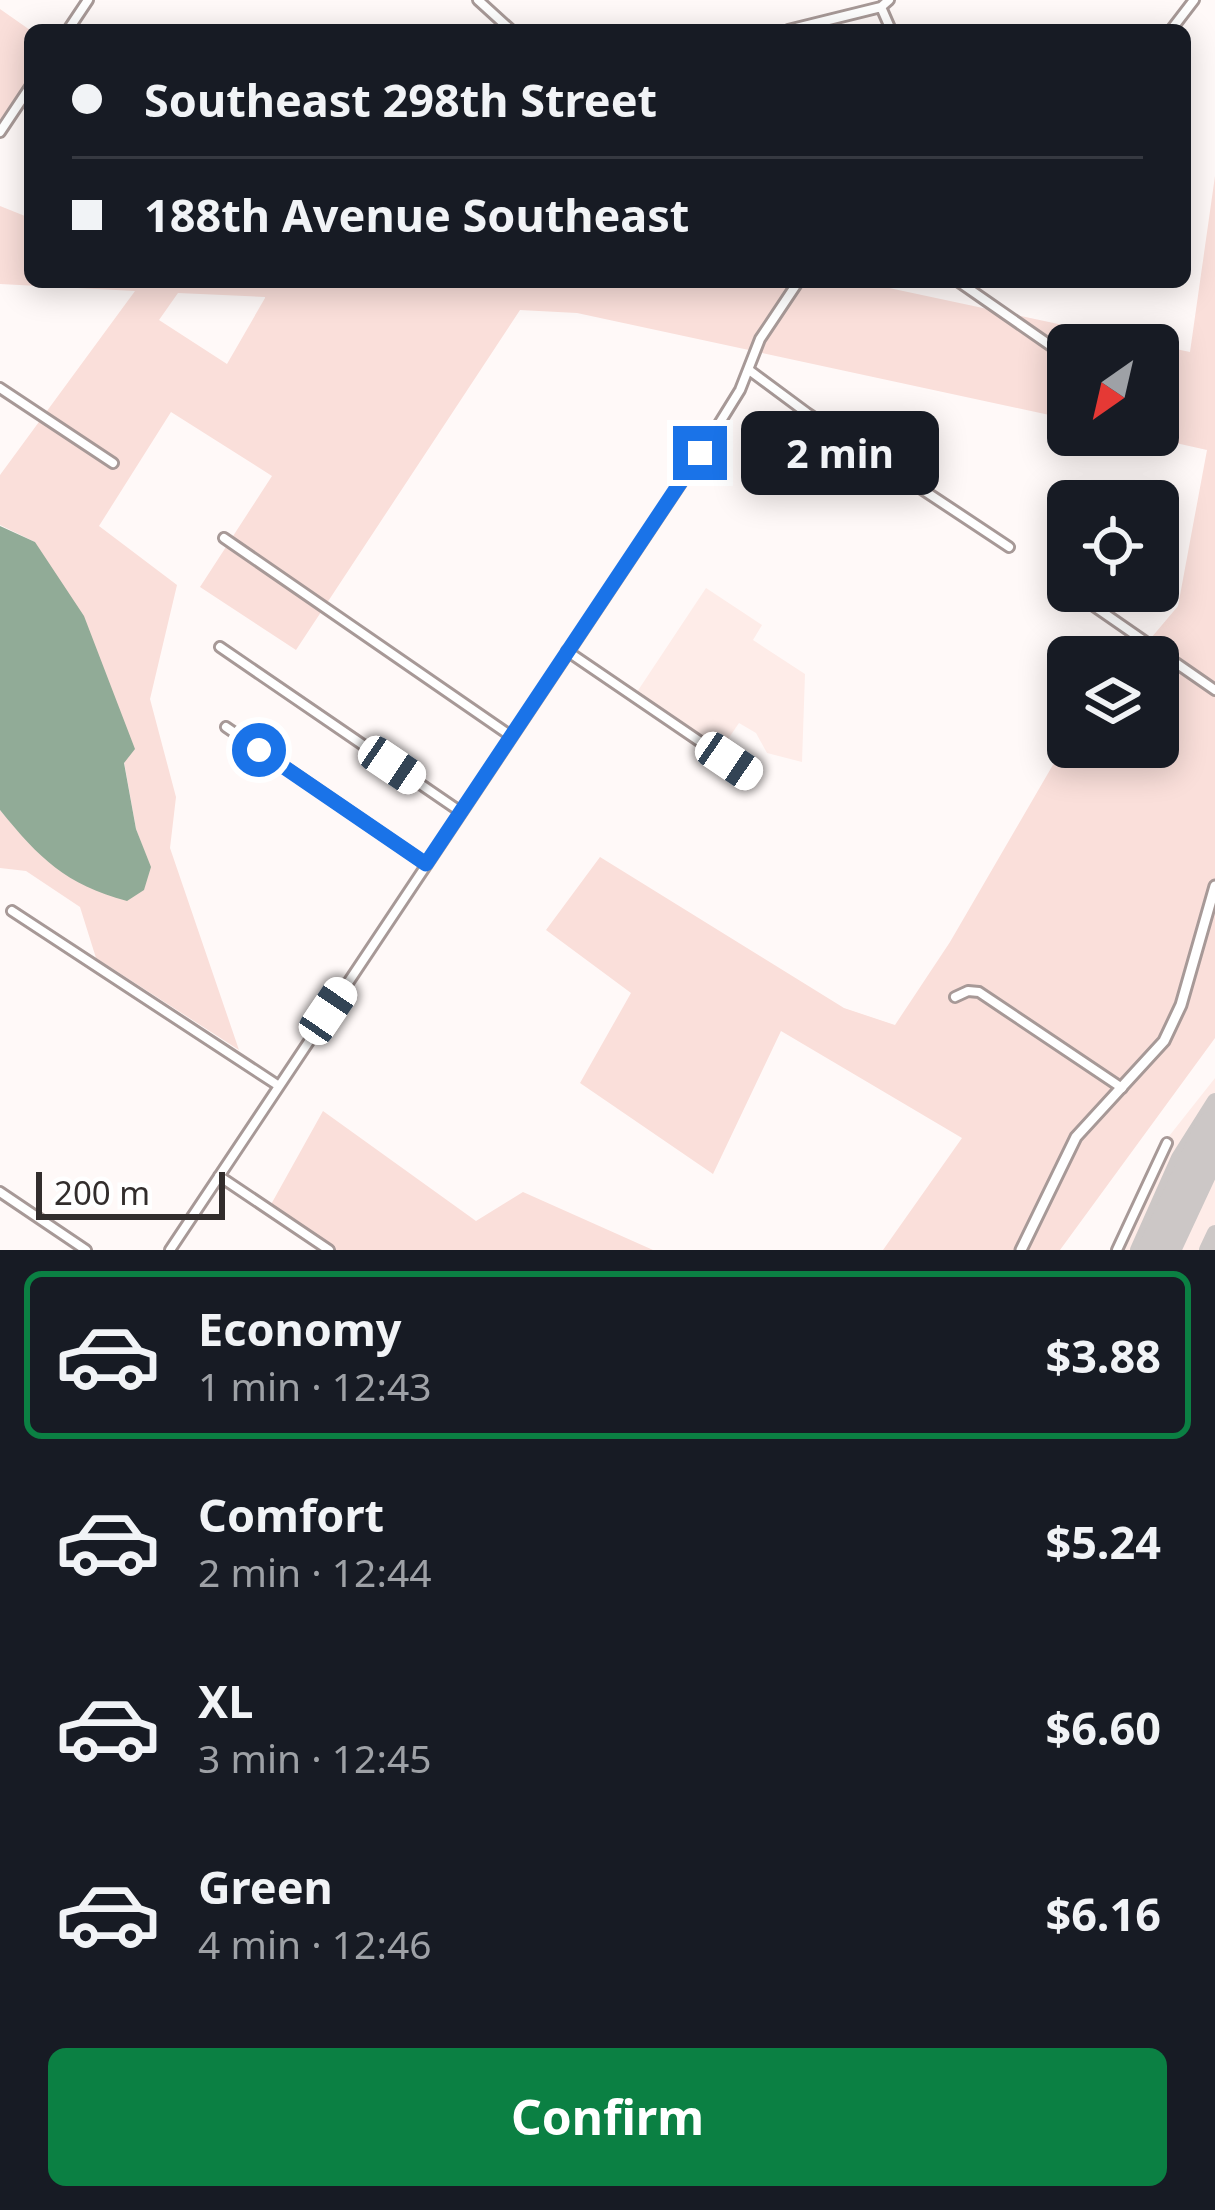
<!DOCTYPE html>
<meta charset="utf-8">
<style>
body{margin:0;font-family:"Noto Sans",sans-serif;background:#20242c;color:#f1f3f6;height:100vh;display:flex;flex-direction:column;font-size:45px;white-space:nowrap}
*{box-sizing:border-box;margin:0}
p{font-size:39px;color:#9ea1a6}
.icon{flex:none;width:66px;height:66px;fill:none;stroke:currentColor;stroke-width:2;stroke-linecap:round;stroke-linejoin:round}
.map{position:relative;height:1250px;overflow:hidden}
.details{display:flex;flex-direction:column;background:#171b24;flex:1}
.details>*{flex:none}
.top-card{position:absolute;left:24px;top:24px;width:1167px;height:264px;border-radius:18px;box-shadow:0 6px 30px #0003;display:grid;align-content:center;height:264px;padding:0 48px;background:#171b24}
.needle{width:78px;rotate:214deg}
.tools{position:absolute;left:1047px;top:324px;display:grid;gap:24px}
.tools a{display:grid;place-items:center;width:132px;height:132px;border-radius:18px;background:#171b24;box-shadow:0 6px 30px #0003;font-size:60px}
.scale{position:absolute;left:36px;bottom:30px;width:189px;box-sizing:border-box;padding-left:12px;border:6px solid #322d2c;border-top:0;font-size:33px;line-height:42px;white-space:nowrap;color:#322d2c;-webkit-text-stroke:9px #fff;paint-order:stroke}
.end{position:absolute;width:54px;height:54px;margin:-27px;border:15px solid #1a73e8;background:#fff;box-shadow:0 0 0 6px #fff}
.from{border-radius:50%}
.bubble{position:absolute;height:84px;border-radius:18px;background:#171b24;box-shadow:0 6px 30px #0003;font-size:39px;font-weight:700;line-height:84px;text-align:center}
.car{position:absolute;width:36px;height:72px;margin:-36px -18px;border-radius:15px;box-shadow:0 0 9px 3px #0007;background:linear-gradient(#fff 24%,#345 0 40%,#fff 0 76%,#345 0 86%,#fff 0)}
.top-card b{display:flex;align-items:center;gap:42px;height:114px;font-size:45px}
.top-card b+b{border-top:3px solid #363941}
.top-card i{width:30px;height:30px;background:#f1f3f6}
ul{padding:21px 0 0;list-style:none}
li{display:flex;align-items:center;gap:36px;height:168px;margin:0 24px 18px;padding:0 24px;border:6px solid transparent;border-radius:18px}
li div{flex:1}
li b{display:block;font-size:45px}
li em{font-style:normal;font-weight:700}
li.current{border-color:#0b8043}
li>.icon{width:108px;height:108px;stroke-width:1.5}
.action{display:flex;gap:24px;margin-top:auto;padding:24px 48px}
.action a{flex:1;height:138px;border-radius:18px;background:#0b8043;color:#fff;font-size:48px;font-weight:700;line-height:138px;text-align:center}
.map>svg:first-child{display:block}
.built{fill:#feece8}
.green{fill:#fadfda;fill-rule:evenodd}
.water{fill:#91ab97}
.lines{fill:none;stroke-linecap:round;stroke-linejoin:round}
.taxiway{stroke:#ccc7c6;stroke-width:16}
.runway{stroke:#ccc7c6;stroke-width:42}
.minor-casing{stroke:#a79997;stroke-width:14}
.tertiary-casing{stroke:#a79997;stroke-width:15}
.minor{stroke:#fff;stroke-width:8}
.tertiary{stroke:#fff;stroke-width:9}
.route{stroke:#1a73e8;stroke-width:15}
</style>
<div class="map">
<svg width="1215" height="1250" viewBox="0 0 1215 1250">
<rect width="100%" height="100%" fill="#fff9f8"/>
<path class="built" d="M706,588L762,625L753,640L805,674L802,762L767,753L756,733L739,723L720,751L635,695Z
M1215,1078V1225L1204,1250H1115L1166,1140Z"/>
<path class="green" d="M0,9L30,30V78L0,123Z
M1215,176V1038L1060,1250H883L962,1138L781,1031L713,1174L580,1083L631,993L546,930L600,857L844,1008L895,1025L950,942L1068,739V747H1158V657H1135L1178,606L1207,450L1140,435H1158V345H1068V419L577,313L520,310L296,650L200,587L272,476L171,412L99,526L177,585L150,699L176,797L170,848L239,1050L96,958L80,907L26,871L0,868V810L17,830L150,867L136,829L124,762L35,542L0,525V475L135,291L0,284V206L30,218V282H861L1190,352ZM178,293L265,297V298L227,364L159,320Z
M323,1111L476,1221L523,1192L653,1250H332L269,1208Z"/>
<path class="water" d="M0,526L35,542L84,616L135,749L124,763L136,829L151,867L144,890L127,901C65,884 40,859 0,810Z"/>
<g class="lines">
<path class="taxiway" d="M1179,1158L1215,1101
M1144,1237L1172,1250
M1138,1250L1179,1158L1198,1166
M1207,1250L1215,1233"/>
<path class="runway" d="M1159,1250L1214,1132"/>
<g class="minor-casing">
<path id="minor" d="M478,0L511,30
M881,7L891,30
M68,30L88,0
M788,30L881,7L889,0
M1171,30L1194,0
M0,132L30,87
M959,282L1067,357
M749,370L807,413L1009,547
M0,388L113,463
M224,538L511,736
M1075,593L1215,690
M220,647L461,812
M567,651L752,777
M226,727L426,864
M12,911L279,1086
M955,997L968,991L979,992L1122,1088
M219,1176L329,1250
M0,1192L86,1250
M170,1250L701,453L740,390L760,339L798,282
M1117,1250L1167,1143"/>
</g>
<g class="tertiary-casing">
<path id="tertiary" d="M1021,1250L1076,1137L1164,1041L1181,1005L1215,886"/>
</g>
<use href="#minor" class="minor"/>
<use href="#tertiary" class="tertiary"/>
</g>
<g class="lines">
<path class="route" d="M259,750L426,864L700,453"/>
</g>
</svg>
<div class="tools">
<a><svg class="needle" viewBox="-14 -14 28 28"><path d="M0-13l5 13h-10z" fill="#e53935"/><path d="M0 13l5-13h-10z" fill="#9ea1a6"/></svg></a>
<a><svg class="icon" aria-label="locate" viewBox="0 0 24 24"><circle cx="12" cy="12" r="6"/><path d="M12 2v4M12 18v4M2 12h4M18 12h4"/></svg></a>
<a><svg class="icon" aria-label="layers" viewBox="0 0 24 24"><path d="M12 4l9 5-9 5-9-5zM3 14l9 5 9-5"/></svg></a>
</div>
<div class="scale">200 m</div>
<i class="end from" style="left:259px;top:750px"></i>
<i class="end" style="left:700px;top:453px"></i>
<div class="bubble" style="left:741px;top:411px;width:198px">2 min</div>
<i class="car" style="left:729px;top:761px;rotate:124deg"></i>
<i class="car" style="left:392px;top:765px;rotate:124deg"></i>
<i class="car" style="left:328px;top:1011px;rotate:34deg"></i>
<div class="top-card">
<b><i class="from"></i>Southeast 298th Street</b>
<b><i></i>188th Avenue Southeast</b>
</div>
</div>
<section class="details">
<ul>
<li class="current"><svg class="icon" aria-label="car" viewBox="0 0 24 24"><path d="M5 17H2v-5l4-1 3-4h7l3 4 3 1v5h-3M9 17h6M6 11h13"/><circle cx="7" cy="17" r="2"/><circle cx="17" cy="17" r="2"/></svg><div><b>Economy</b><p>1 min · 12:43</p></div><em>$3.88</em></li>
<li><svg class="icon" aria-label="car" viewBox="0 0 24 24"><path d="M5 17H2v-5l4-1 3-4h7l3 4 3 1v5h-3M9 17h6M6 11h13"/><circle cx="7" cy="17" r="2"/><circle cx="17" cy="17" r="2"/></svg><div><b>Comfort</b><p>2 min · 12:44</p></div><em>$5.24</em></li>
<li><svg class="icon" aria-label="car" viewBox="0 0 24 24"><path d="M5 17H2v-5l4-1 3-4h7l3 4 3 1v5h-3M9 17h6M6 11h13"/><circle cx="7" cy="17" r="2"/><circle cx="17" cy="17" r="2"/></svg><div><b>XL</b><p>3 min · 12:45</p></div><em>$6.60</em></li>
<li><svg class="icon" aria-label="car" viewBox="0 0 24 24"><path d="M5 17H2v-5l4-1 3-4h7l3 4 3 1v5h-3M9 17h6M6 11h13"/><circle cx="7" cy="17" r="2"/><circle cx="17" cy="17" r="2"/></svg><div><b>Green</b><p>4 min · 12:46</p></div><em>$6.16</em></li>
</ul>
<div class="action"><a>Confirm</a></div>
</section>
